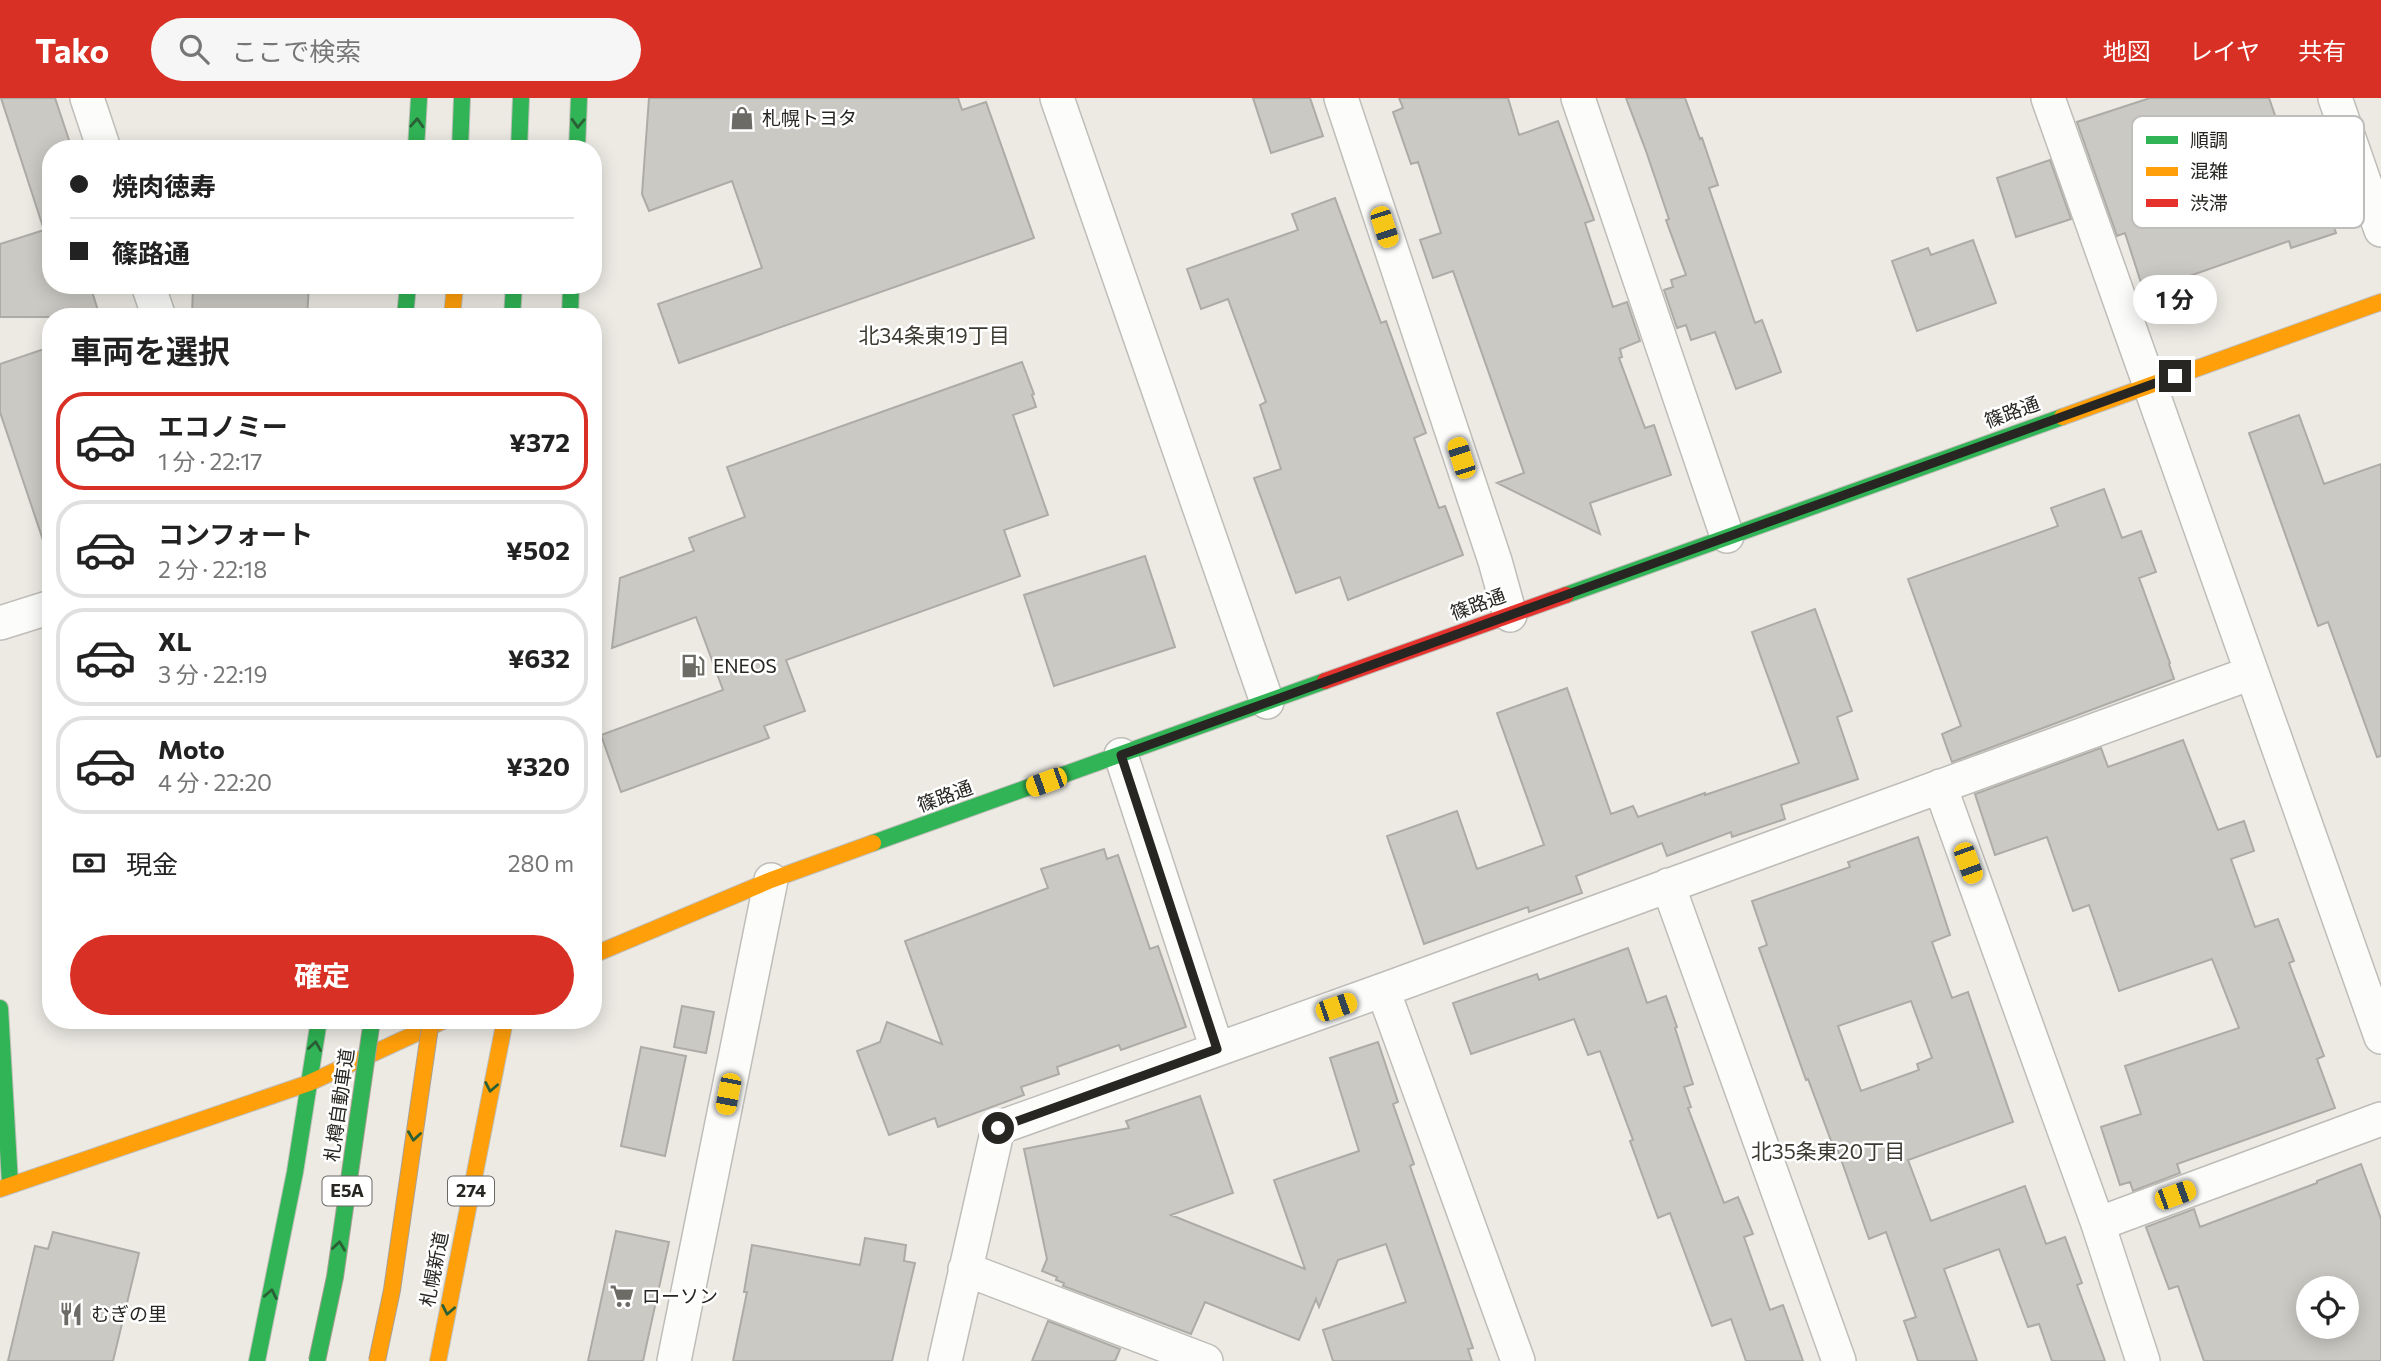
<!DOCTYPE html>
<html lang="ja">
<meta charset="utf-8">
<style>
body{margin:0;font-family:Commissioner,"Noto Sans JP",sans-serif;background:#f6f6f6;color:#222;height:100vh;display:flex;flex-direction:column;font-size:26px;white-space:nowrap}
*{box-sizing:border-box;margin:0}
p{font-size:23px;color:#767676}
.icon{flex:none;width:38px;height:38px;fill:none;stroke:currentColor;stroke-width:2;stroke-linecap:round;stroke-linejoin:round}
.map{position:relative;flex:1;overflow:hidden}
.drawer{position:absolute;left:42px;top:210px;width:560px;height:721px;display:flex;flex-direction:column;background:#fff;border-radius:28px;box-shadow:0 4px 18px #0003}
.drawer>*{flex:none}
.guide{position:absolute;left:42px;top:42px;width:560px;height:154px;border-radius:28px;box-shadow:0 4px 18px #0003;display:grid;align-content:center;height:154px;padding:0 28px;background:#fff}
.buttons{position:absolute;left:2296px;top:1178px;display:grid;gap:14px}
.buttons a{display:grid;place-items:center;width:63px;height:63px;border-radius:50%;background:#fff;box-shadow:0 4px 18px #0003;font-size:35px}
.end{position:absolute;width:32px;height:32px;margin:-16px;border:9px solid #272622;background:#fff;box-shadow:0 0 0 4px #fff}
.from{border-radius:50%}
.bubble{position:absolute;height:49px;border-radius:24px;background:#fff;box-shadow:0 4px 18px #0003;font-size:23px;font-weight:700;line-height:49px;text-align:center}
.car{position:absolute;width:21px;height:42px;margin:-21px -10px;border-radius:9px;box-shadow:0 0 5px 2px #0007;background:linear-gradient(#f5c518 24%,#345 0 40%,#f5c518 0 76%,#345 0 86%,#f5c518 0)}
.guide b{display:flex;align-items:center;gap:24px;height:66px;font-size:26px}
.guide b+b{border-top:2px solid #e0e0e0}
.guide i{width:18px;height:18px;background:#222}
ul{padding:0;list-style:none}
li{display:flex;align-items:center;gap:21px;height:98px;margin:0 14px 10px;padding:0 14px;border:4px solid #e0e0e0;border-radius:28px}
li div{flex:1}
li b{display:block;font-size:26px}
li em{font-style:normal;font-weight:700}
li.on{border-color:#d93025}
li>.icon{width:63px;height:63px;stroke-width:1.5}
h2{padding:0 28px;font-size:32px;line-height:84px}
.pay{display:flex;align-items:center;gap:18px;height:77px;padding:0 28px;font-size:26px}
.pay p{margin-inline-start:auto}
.action{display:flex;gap:14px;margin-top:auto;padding:14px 28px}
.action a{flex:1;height:80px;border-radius:42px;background:#d93025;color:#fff;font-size:28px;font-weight:700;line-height:80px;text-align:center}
header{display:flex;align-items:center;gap:42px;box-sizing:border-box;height:98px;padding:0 35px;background:#d93025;color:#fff}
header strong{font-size:33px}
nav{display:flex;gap:38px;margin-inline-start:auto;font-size:24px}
.search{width:490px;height:63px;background:#f6f6f6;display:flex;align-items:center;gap:18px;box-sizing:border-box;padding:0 24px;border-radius:38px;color:#767676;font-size:26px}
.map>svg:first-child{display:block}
.building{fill:#cbc9c4;stroke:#adaba6;stroke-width:2;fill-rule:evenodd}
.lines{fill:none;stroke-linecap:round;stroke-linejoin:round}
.street-casing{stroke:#bfbdb8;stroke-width:36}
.fast-casing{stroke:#bfbdb8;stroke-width:18}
.slow-casing{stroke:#bfbdb8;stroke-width:18}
.jam-casing{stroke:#bfbdb8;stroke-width:18}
.street{stroke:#fcfcfb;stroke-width:33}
.fast{stroke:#30b455;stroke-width:16}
.slow{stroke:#ff9f0a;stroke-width:16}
.jam{stroke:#e5322d;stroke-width:16}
.fast-bridge-casing{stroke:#a99f95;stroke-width:18;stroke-linecap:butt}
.slow-bridge-casing{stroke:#a99f95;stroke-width:18;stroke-linecap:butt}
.fast-bridge{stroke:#30b455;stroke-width:16}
.slow-bridge{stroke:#ff9f0a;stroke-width:16}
.oneway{stroke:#2b5f36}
.route{stroke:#272622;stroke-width:9}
.labels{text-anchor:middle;stroke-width:5;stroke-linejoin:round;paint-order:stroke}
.shield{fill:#fff;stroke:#686764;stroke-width:2}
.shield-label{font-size:18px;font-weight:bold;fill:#272622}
.poi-label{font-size:19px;fill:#272622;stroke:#fff;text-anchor:start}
.street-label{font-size:19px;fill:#272622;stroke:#fff}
.neighbourhood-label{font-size:21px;fill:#3d3a31;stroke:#fff}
.key{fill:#fff;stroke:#bebebd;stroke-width:2}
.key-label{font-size:19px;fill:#272622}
</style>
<header>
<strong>Tako</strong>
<div class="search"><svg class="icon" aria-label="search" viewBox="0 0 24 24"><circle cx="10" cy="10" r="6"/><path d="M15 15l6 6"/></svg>ここで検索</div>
<nav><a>地図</a><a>レイヤ</a><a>共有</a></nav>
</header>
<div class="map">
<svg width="2381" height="1263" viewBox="0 0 2381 1263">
<rect width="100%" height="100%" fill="#eceae3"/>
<path class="building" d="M1,0H55L72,51H51V187H90L100,219H0V146L44,132Z
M649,0H958L962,12L986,4L1034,140L679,265L658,206L762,170L732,83L649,113L642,96Z
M1253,0H1310L1323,38L1271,55Z
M1399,0H1508L1519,37L1558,23L1594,122L1585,125L1613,209L1627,204L1640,243L1620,251L1622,259L1619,260L1645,330L1654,327L1671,377L1590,405L1600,436L1497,385L1524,375L1453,173L1433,180L1420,142L1441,135L1418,64L1411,66L1393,14L1403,10Z
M1626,0H1685L1700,41L1702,40L1718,87L1709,90L1755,225L1762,222L1781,274L1736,291L1715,234L1691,242L1686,227L1677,230L1664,192L1673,189L1671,182L1686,177L1666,122L1669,121L1646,53Z
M2150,0H2269L2302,95L2321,89L2336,135L2291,150L2289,143L2144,194L2125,135L2117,138L2077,24Z
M2050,62L2071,121L2016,139L1997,80Z
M1335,100L1381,225L1386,223L1426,335L1414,340L1439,410L1445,408L1463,457L1348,502L1340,479L1296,495L1254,380L1281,371L1260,307L1266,304L1228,201L1201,211L1187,171L1298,132L1292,116Z
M1973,142L1996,205L1917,233L1892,163L1928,150L1931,157Z
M193,187H309L307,219H192Z
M44,251L51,271V447L45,448L0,314V266Z
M1022,264L1034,296L1032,297L1036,309L1013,317L1048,417L1004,432L1020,478L786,562L805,613L764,628L769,640L621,694L601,637L723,592L696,519L612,550L620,480L694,453L689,440L745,419L727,369Z
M2299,317L2324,386L2381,366V658L2377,659L2328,524L2318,528L2249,335Z
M2104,391L2122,440L2141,433L2156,474L2139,480L2170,565L2169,566L2174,581L1952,664L1942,636L1961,628L1908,481L2058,428L2051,410Z
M1145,458L1175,549L1054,588L1024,497Z
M1815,511L1852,613L1837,619L1858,681L1781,707L1785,721L1732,739L1731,734L1667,758L1662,745L1576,778L1582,795L1529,814L1528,809L1424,846L1387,738L1457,713L1477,771L1544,747L1497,615L1567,590L1611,716L1633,708L1638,719L1705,695V697L1799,665L1752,534Z
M2183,642L2218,732L2244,723L2254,753L2231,761L2255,829L2278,821L2294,863L2289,865L2324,958L2317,961L2335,1010L2177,1066L2180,1075L2133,1093L2130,1084L2120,1087L2101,1029L2141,1016L2125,968L2239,930L2212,861L2119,893L2089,807L2073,813L2047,739L1995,757L1975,696L2101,650L2108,669Z
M1918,739L1950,837L1932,844L1952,900L1968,894L2013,1024L1908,1062L1931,1123L2025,1088L2046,1146L2065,1139L2082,1185L2077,1187L2105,1263H2052L2039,1226L2028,1229L1999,1151L1944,1171L1977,1263H1918L1904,1223L1916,1219L1886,1134L1869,1141L1836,1047L1833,1048L1808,981L1806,982L1759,850L1767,847L1752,803L1850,769L1848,764ZM1911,903L1932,960L1917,966L1919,972L1861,993L1838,928Z
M1104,751L1107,761L1118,757L1150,851L1158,848L1186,929L1121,952L1119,947L1057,969L1059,976L1021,989L1024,997L938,1029L935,1020L889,1037L857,953L880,944L887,924L942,946L905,843L1048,790L1041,771Z
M1628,850L1647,905L1666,898L1677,929L1675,930L1693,986L1684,989L1691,1009L1688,1010L1724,1105L1738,1099L1753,1136L1744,1139L1770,1212L1783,1207L1803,1263H1746L1731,1221L1712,1228L1670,1115L1658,1120L1630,1043L1633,1042L1600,953L1588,957L1574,921L1471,956L1453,905L1537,876L1539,882Z
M682,908L714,914L706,955L674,949Z
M1378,944L1398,1004L1393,1006L1414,1066L1410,1068L1473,1250L1468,1251L1472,1263H1333L1323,1232L1406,1204L1386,1146L1338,1162L1319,1209L1316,1201L1299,1242L1205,1204L1191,1236L1063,1188L1064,1185L1056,1182L1057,1179L1042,1173L1047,1161L1024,1051L1129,1030L1126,1023L1200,998L1233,1095L1171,1117L1305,1171L1274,1082L1359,1053L1330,960Z
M641,949L686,958L665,1058L621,1048Z
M2361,1066L2381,1121V1263H2204L2178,1188L2169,1191L2146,1129L2194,1111L2200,1129L2317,1085V1083ZM2308,1190H2347V1228H2308Z
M616,1133L669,1144L643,1263H588Z
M53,1134L139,1155L113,1263H8L35,1148L48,1151Z
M865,1140L906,1147L904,1163L915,1165L892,1263H733L747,1194H744L752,1147L860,1167Z
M1048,1223L1120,1251L1115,1263H1032Z"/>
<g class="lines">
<g class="street-casing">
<path id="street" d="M87,0L104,51
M1057,0L1267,604
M1341,0L1495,463L1510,517
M1578,0L1727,438
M2048,0L2381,939
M2335,0L2381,132
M148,187L159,219
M0,525L51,509
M1121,657L1217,951
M1940,688L2098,1126L2143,1263
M1668,787L1839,1263
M1383,892L1518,1263
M2098,1126L2381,1021
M965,1171L1206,1263
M674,1263L771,782
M945,1263L998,1030L1383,892L2251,575"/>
</g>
<g class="fast-casing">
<path id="fast" d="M416,51L419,0
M460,51L462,0
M519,51L521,0
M577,51L579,0
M405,219L408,187
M512,219L514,187
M570,219L571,187
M1566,497L2062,319
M873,745L1325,583
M0,910L10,1086
M257,1263L295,1074L319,922"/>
</g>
<g class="slow-casing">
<path id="slow" d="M452,219L455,187
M2062,319L2381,204
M593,857L771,782L873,745
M0,1091L309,985L445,922
M438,1263L505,922"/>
</g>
<g class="jam-casing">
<path id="jam" d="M1325,583L1566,497"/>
</g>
<use href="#street" class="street"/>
<use href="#fast" class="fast"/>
<use href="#slow" class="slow"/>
<use href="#jam" class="jam"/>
<g class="fast-bridge-casing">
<path id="fast-bridge" d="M317,1263L335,1179L372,922"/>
</g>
<g class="slow-bridge-casing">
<path id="slow-bridge" d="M377,1263L392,1192L431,922"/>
</g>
<use href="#fast-bridge" class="fast-bridge"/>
<use href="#slow-bridge" class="slow-bridge"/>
</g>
<defs><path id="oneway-chevron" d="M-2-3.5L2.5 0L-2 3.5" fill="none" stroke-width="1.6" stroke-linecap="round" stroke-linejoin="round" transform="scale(1.75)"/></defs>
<g class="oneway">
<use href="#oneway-chevron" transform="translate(417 25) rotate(-87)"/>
<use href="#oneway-chevron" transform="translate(578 25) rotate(92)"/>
<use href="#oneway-chevron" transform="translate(315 948) rotate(-81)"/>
<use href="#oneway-chevron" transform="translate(491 989) rotate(101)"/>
<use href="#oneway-chevron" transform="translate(414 1038) rotate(98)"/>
<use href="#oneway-chevron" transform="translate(339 1148) rotate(-82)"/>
<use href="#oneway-chevron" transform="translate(271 1196) rotate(-79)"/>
<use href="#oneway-chevron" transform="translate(448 1212) rotate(101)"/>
</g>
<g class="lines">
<path class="route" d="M998,1030L1217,951L1121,657L2175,278"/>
</g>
<defs>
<g id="shop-bare" transform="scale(1.89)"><path d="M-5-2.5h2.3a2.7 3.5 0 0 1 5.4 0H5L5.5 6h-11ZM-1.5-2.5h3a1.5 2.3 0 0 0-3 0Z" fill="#6c6b66" stroke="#fff" stroke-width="2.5" paint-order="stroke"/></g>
<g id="fuel-bare" transform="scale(1.89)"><path d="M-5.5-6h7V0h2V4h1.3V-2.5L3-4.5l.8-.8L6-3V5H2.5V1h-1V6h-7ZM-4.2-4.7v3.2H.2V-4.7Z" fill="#6c6b66" stroke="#fff" stroke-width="2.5" paint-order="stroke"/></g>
<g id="supermarket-bare" transform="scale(1.89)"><path d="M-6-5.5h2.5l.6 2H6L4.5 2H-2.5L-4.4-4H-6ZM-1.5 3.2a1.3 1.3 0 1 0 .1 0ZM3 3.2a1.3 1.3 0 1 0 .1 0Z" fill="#6c6b66" stroke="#fff" stroke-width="2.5" paint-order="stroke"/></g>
<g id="restaurant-bare" transform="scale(1.89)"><path d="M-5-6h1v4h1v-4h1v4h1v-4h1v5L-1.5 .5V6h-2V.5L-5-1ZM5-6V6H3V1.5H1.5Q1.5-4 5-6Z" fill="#6c6b66" stroke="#fff" stroke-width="2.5" paint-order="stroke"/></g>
</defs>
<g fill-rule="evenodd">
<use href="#shop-bare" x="742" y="20"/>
<use href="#fuel-bare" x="693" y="568"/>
<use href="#supermarket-bare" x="622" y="1198"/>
<use href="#restaurant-bare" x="71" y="1216"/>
</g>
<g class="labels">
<g class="shield">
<rect x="322.5" y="1078.5" width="49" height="29" rx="5"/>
<rect x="448" y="1078.5" width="46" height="29" rx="5"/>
</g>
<g class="shield-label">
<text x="347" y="1099">E5A</text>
<text x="471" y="1099">274</text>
</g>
<g class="poi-label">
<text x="762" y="27">札幌トヨタ</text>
<text x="713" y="575">ENEOS</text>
<text x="642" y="1205">ローソン</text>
<text x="91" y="1223">むぎの里</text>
</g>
<g class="street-label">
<text transform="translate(2012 314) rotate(-20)" y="7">篠路通</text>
<text transform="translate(1478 506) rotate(-20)" y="7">篠路通</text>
<text transform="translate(945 698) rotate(-20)" y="7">篠路通</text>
<text transform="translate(339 1007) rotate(-82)" y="7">札樽自動車道</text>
<text transform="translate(434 1171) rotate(-79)" y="7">札幌新道</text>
</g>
<g class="neighbourhood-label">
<text x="934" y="245">北34条東19丁目</text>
<text x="1828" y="1061">北35条東20丁目</text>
</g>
</g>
<rect x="2132" y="18" width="232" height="112" rx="10" class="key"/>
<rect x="2146" y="38" width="32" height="8" fill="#30b455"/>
<rect x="2146" y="69" width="32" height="9" fill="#ff9f0a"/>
<rect x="2146" y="101" width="32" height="8" fill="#e5322d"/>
<g class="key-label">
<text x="2190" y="49">順調</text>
<text x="2190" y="80">混雑</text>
<text x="2190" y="112">渋滞</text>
</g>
</svg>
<div class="buttons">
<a><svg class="icon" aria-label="locate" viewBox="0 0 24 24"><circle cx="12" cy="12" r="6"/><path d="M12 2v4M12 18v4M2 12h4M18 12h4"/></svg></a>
</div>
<i class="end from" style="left:998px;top:1030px"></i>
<i class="end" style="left:2175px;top:278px"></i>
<div class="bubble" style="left:2133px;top:177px;width:84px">1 分</div>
<i class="car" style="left:1384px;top:129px;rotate:162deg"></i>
<i class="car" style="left:1461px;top:360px;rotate:342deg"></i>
<i class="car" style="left:1046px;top:684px;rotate:250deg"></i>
<i class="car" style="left:1968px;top:765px;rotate:160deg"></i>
<i class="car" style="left:1336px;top:909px;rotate:71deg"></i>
<i class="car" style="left:728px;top:996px;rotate:191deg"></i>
<i class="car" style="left:2175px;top:1097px;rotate:70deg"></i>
<div class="guide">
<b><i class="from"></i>焼肉徳寿</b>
<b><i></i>篠路通</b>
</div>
<section class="drawer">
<h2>車両を選択</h2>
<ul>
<li class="on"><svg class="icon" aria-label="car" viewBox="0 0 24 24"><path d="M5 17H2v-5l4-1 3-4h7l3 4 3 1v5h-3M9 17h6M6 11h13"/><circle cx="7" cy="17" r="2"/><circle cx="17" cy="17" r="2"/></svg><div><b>エコノミー</b><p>1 分 · 22:17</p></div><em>¥372</em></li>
<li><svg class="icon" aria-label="car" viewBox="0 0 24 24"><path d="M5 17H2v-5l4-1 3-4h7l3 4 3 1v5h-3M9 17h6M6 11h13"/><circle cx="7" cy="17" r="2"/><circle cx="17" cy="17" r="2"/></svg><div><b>コンフォート</b><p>2 分 · 22:18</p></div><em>¥502</em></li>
<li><svg class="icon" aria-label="car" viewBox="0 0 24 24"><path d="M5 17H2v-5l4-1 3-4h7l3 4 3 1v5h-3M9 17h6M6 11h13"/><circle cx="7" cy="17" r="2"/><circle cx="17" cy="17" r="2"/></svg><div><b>XL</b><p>3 分 · 22:19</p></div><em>¥632</em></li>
<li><svg class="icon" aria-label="car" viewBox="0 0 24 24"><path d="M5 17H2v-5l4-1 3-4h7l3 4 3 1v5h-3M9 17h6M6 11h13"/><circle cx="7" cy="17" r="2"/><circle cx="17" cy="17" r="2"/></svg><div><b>Moto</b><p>4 分 · 22:20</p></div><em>¥320</em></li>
</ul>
<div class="pay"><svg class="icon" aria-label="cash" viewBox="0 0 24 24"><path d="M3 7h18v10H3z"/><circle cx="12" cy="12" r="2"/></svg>現金<p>280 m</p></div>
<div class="action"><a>確定</a></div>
</section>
</div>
